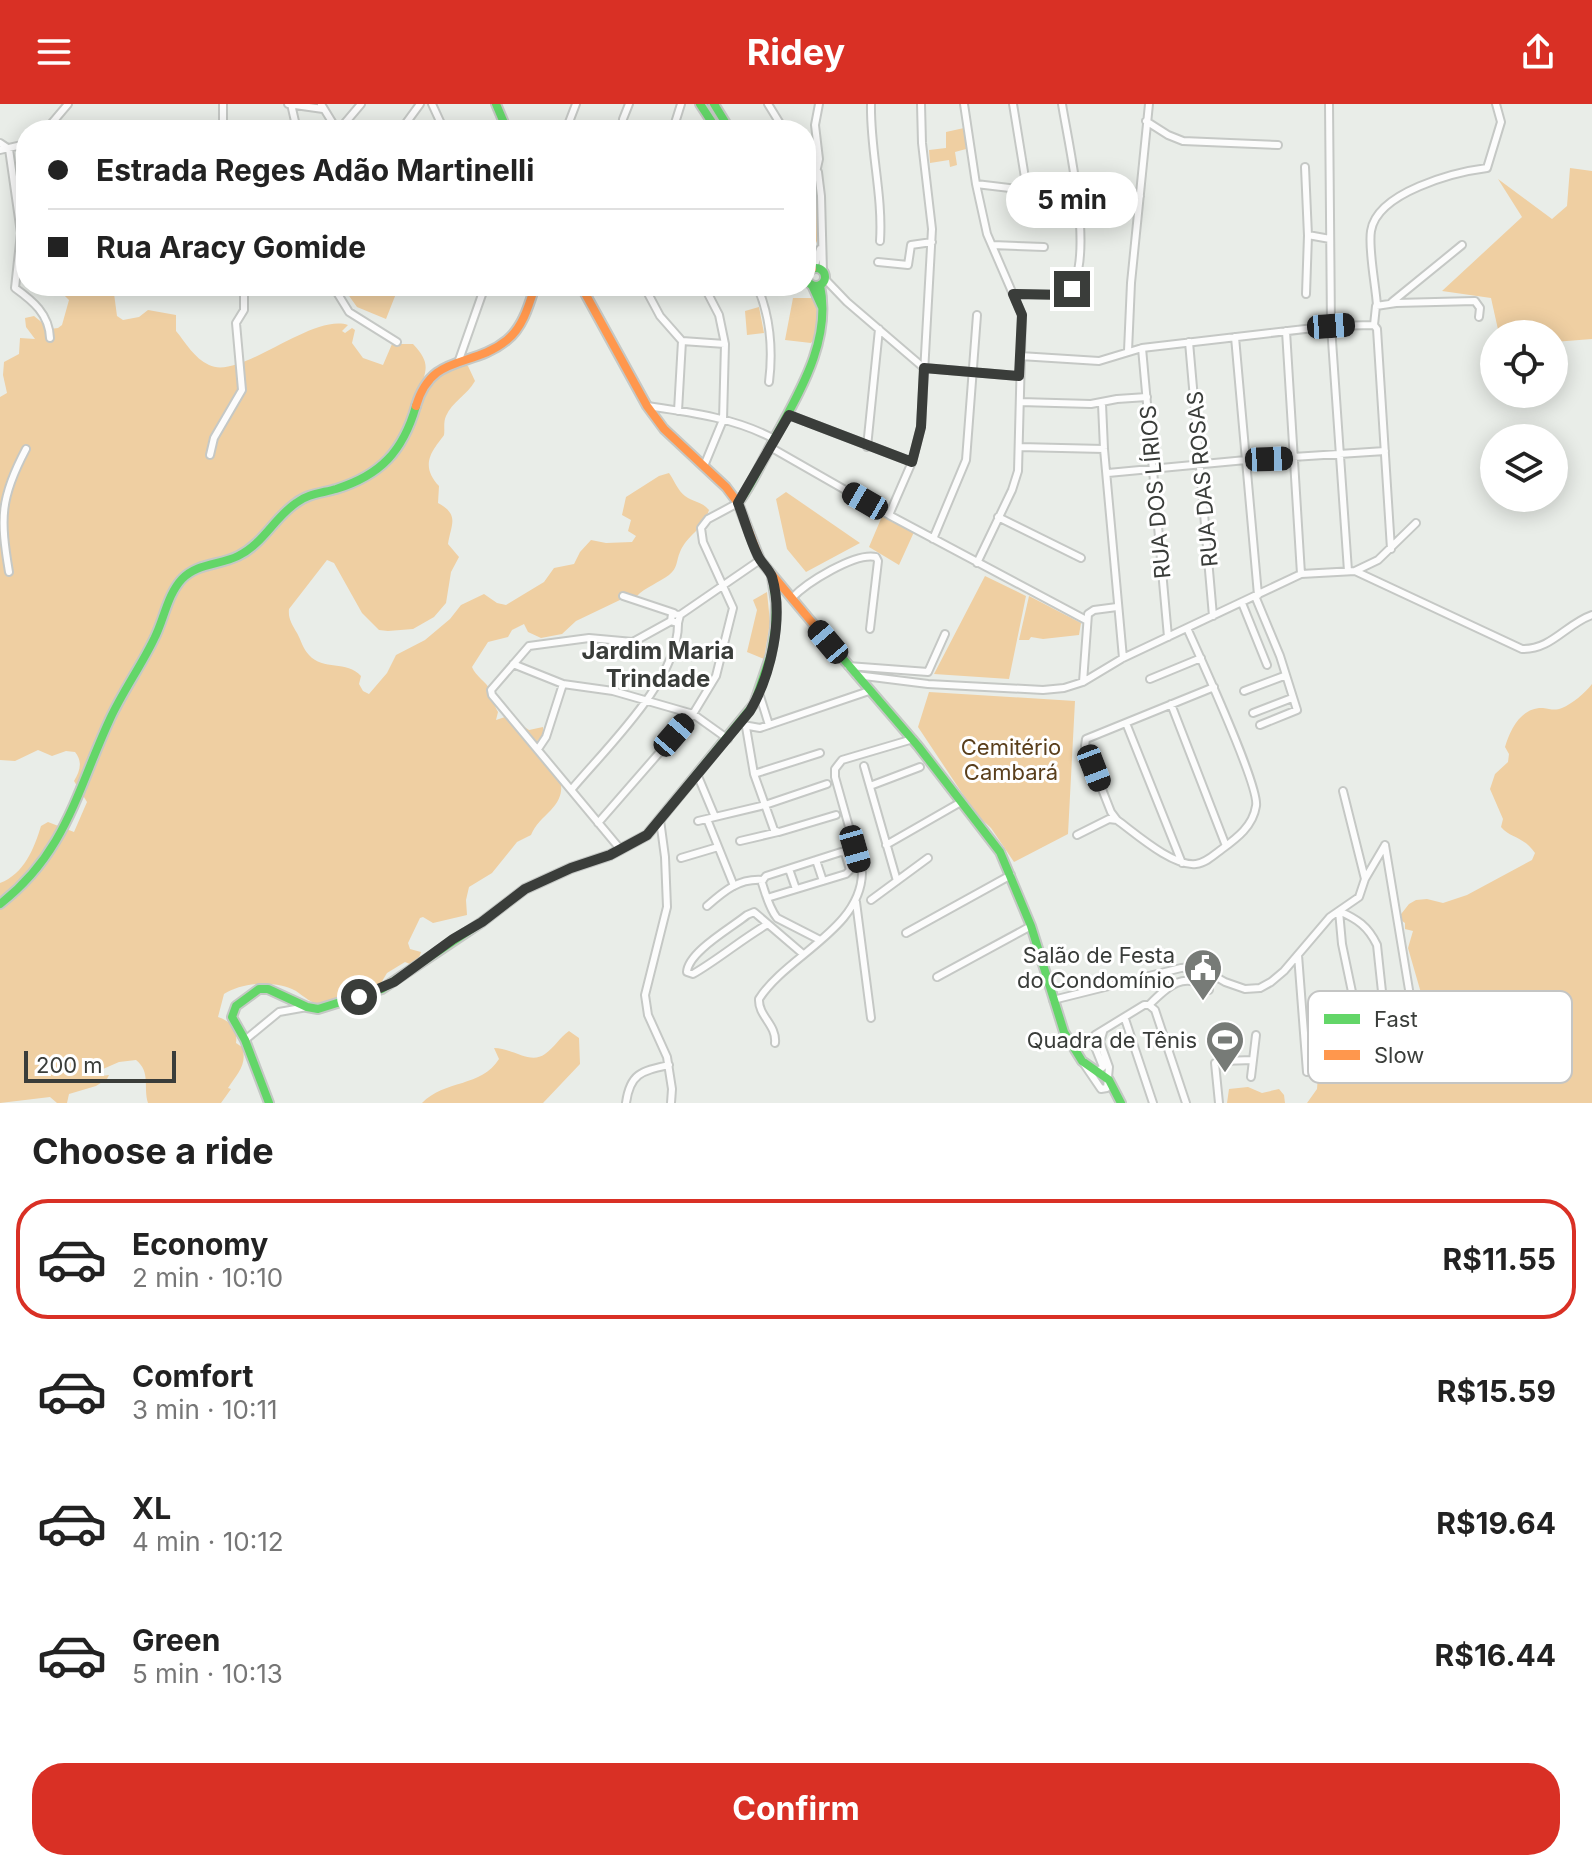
<!DOCTYPE html>
<meta charset="utf-8">
<style>
body{margin:0;font-family:Inter,sans-serif;background:#f6f6f6;color:#222;height:100vh;display:flex;flex-direction:column;font-size:30px;white-space:nowrap}
*{box-sizing:border-box;margin:0}
p{font-size:26px;color:#767676}
.icon{flex:none;width:44px;height:44px;fill:none;stroke:currentColor;stroke-width:2;stroke-linecap:round;stroke-linejoin:round}
.map{position:relative;height:999px;overflow:hidden}
.drawer{display:flex;flex-direction:column;background:#fff;flex:1}
.drawer>*{flex:none}
.top-card{position:absolute;left:16px;top:16px;width:800px;height:176px;border-radius:32px;box-shadow:0 4px 20px #0003;display:grid;align-content:center;height:176px;padding:0 32px;background:#fff}
.buttons{position:absolute;left:1480px;top:216px;display:grid;gap:16px}
.buttons a{display:grid;place-items:center;width:88px;height:88px;border-radius:50%;background:#fff;box-shadow:0 4px 20px #0003;font-size:40px}
.scale{position:absolute;left:24px;bottom:20px;width:152px;box-sizing:border-box;padding-left:8px;border:4px solid #3a3d3a;border-top:0;font-size:22px;line-height:28px;white-space:nowrap;color:#3a3d3a;-webkit-text-stroke:6px #fff;paint-order:stroke}
.end{position:absolute;width:36px;height:36px;margin:-18px;border:10px solid #3a3d3a;background:#fff;box-shadow:0 0 0 4px #fff}
.from{border-radius:50%}
.bubble{position:absolute;height:56px;border-radius:28px;background:#fff;box-shadow:0 4px 20px #0003;font-size:26px;font-weight:700;line-height:56px;text-align:center}
.car{position:absolute;width:24px;height:48px;margin:-24px -12px;border-radius:10px;box-shadow:0 0 6px 2px #0007;background:linear-gradient(#222 24%,#8ab4d8 0 40%,#222 0 76%,#8ab4d8 0 86%,#222 0)}
.top-card b{display:flex;align-items:center;gap:28px;height:76px;font-size:30px}
.top-card b+b{border-top:2px solid #e0e0e0}
.top-card i{width:20px;height:20px;background:#222}
ul{padding:0;list-style:none}
li{display:flex;align-items:center;gap:24px;height:120px;margin:0 16px 12px;padding:0 16px;border:4px solid transparent;border-radius:32px}
li div{flex:1}
li b{display:block;font-size:30px}
li em{font-style:normal;font-weight:700}
li.active{border-color:#d93025}
li>.icon{width:72px;height:72px;stroke-width:1.5}
h2{padding:0 32px;font-size:36px;line-height:96px}
.cta{display:flex;gap:16px;margin-top:auto;padding:16px 32px}
.cta a{flex:1;height:92px;border-radius:32px;background:#d93025;color:#fff;font-size:32px;font-weight:700;line-height:92px;text-align:center}
header{display:flex;justify-content:space-between;align-items:center;height:104px;padding:0 32px;background:#d93025;color:#fff;font-size:36px;font-weight:700}
.map>svg:first-child{display:block}
.green{fill:#efcfa2}
.lines{fill:none;stroke-linecap:round;stroke-linejoin:round}
.stream{stroke:#47cdd6;stroke-width:2}
.street-casing{stroke:#c5c8c5;stroke-width:10}
.fast-casing{stroke:#c5c8c5;stroke-width:12}
.slow-casing{stroke:#c5c8c5;stroke-width:12}
.street{stroke:#fcfcfc;stroke-width:6}
.fast{stroke:#63d668;stroke-width:8}
.slow{stroke:#ff974d;stroke-width:8}
.route{stroke:#3a3d3a;stroke-width:10}
.labels{text-anchor:middle;stroke-width:6;stroke-linejoin:round;paint-order:stroke}
.street-label{font-size:22px;fill:#3a3d3a;stroke:#fff}
.park-label{font-size:22px;fill:#5a3f1c;stroke:#fff}
.poi-label{font-size:22px;fill:#3a3d3a;stroke:#fff;text-anchor:end}
.neighbourhood-label{font-size:24px;font-weight:bold;fill:#3a3d3a;stroke:#fff}
.key{fill:#fff;stroke:#c4c5c4;stroke-width:2}
.key-label{font-size:22px;fill:#3a3d3a}
</style>
<header><svg class="icon" aria-label="menu" viewBox="0 0 24 24"><path d="M4 6h16M4 12h16M4 18h16"/></svg>Ridey<svg class="icon" aria-label="share" viewBox="0 0 24 24"><path d="M12 15V3M7 8l5-5 5 5M5 13v7h14v-7"/></svg></header>
<div class="map">
<svg width="1592" height="999" viewBox="0 0 1592 999">
<rect width="100%" height="100%" fill="#e9ede8"/>
<path class="green" d="M964,24L966,45L955,48L957,61L950,63L949,56L930,59L929,46L946,44V28Z
M1570,64L1592,67V235L1554,238V230H1499L1491,194L1442,187L1522,113L1498,75L1552,115L1567,102Z
M816,82L817,137L811,149L806,142L808,129L806,119L811,113V97L806,88Z
M61,182H113L117,212L123,216L139,213L148,206L176,211V227C186,239 194,254 209,261C240,277 311,209 348,221L342,227L345,229L352,224L355,226L352,239L363,254L383,261L392,240H413C431,259 427,266 418,289C436,278 437,267 461,258L468,262L475,277C467,291 452,298 446,312C443,319 445,325 444,331C443,333 437,340 436,342C425,357 427,369 439,382L438,399C460,411 451,420 448,440L459,453L451,468L446,499L434,513L413,525L388,527L379,526L362,509L334,459L327,456L289,505C288,515 292,520 297,529C301,536 303,545 309,551C323,567 347,556 361,572L359,580L363,587L369,590L387,569L396,551L425,536L450,515L461,501L484,490L497,499L506,501L544,478L554,464L574,460L580,448L591,436L606,439L632,438L636,432L628,427L631,416L622,411L626,393L659,372L669,369C674,376 678,387 685,392C693,398 701,397 709,406C703,426 687,431 680,448C676,457 678,464 669,471C660,478 644,484 637,492L622,495L576,517L562,530L541,534L528,528L524,520L512,526L508,533L488,538L472,563C476,573 486,577 490,586C494,594 493,600 498,608L496,616L508,612L529,626L543,623V632L534,640C549,659 576,680 551,706C543,714 535,721 531,731L517,738L492,769L469,783L466,796L467,811L433,819L423,813L420,814L408,839L410,845L421,848L418,857L412,861L405,858L387,869L381,879C373,882 364,880 356,883C345,889 337,900 324,900C312,901 305,893 296,887C276,876 243,878 224,890L218,913C231,917 238,926 236,939L242,943C248,960 237,970 228,984L231,985L221,999H148C143,983 151,968 136,956L119,958L103,965L101,972L109,971L107,975L96,982L69,990L67,999H57L50,993L0,999V779C24,770 34,745 41,722L48,718L74,728L87,698L74,677C80,667 83,658 75,648L66,647L52,652L38,646L15,657L0,656V293L7,289L3,271L4,258L19,250L20,234L35,235L26,223L25,214L34,212L50,225L58,224L62,221L69,196L59,186Z
M342,182H399L386,215L357,203Z
M793,194H812C820,210 824,225 811,239L785,236Z
M759,203L764,229L747,231L745,207Z
M786,388L860,439L806,468L787,445L776,395Z
M883,410L914,428L899,461L869,443Z
M985,472L1026,492L1009,575L934,570Z
M767,488L770,518L764,555L747,548L757,506L753,496Z
M1029,492L1081,519L1079,531L1043,535L1031,533L1029,536H1019Z
M1592,580V999H1307L1317,985L1318,972L1336,961L1340,952L1347,949L1368,958L1386,957L1413,962L1447,950L1442,944L1432,941L1417,917L1421,889L1408,844L1413,827L1405,825V819L1398,814L1409,800L1416,796L1427,795L1443,799L1467,791L1532,756L1535,749C1522,731 1511,735 1501,723L1503,715L1490,685L1495,670L1508,658L1509,650L1505,643C1510,626 1521,603 1543,604C1550,605 1555,607 1562,604C1572,600 1585,589 1592,580Z
M929,588L1075,597L1068,730L1014,758L991,724L976,710L918,623Z
M569,927L579,934L580,960L543,999H422C444,976 482,983 499,955L494,944C513,944 530,961 545,950C554,944 559,934 569,927Z
M1248,983L1262,989L1279,985L1284,991L1285,999H1227L1229,985Z"/>
<g class="lines">
<path class="stream" d="M708,0L723,26"/>
<g class="street-casing">
<path id="street" d="M223,0V26
M288,0L323,5
M291,0L297,26
M321,0L337,26
M432,0L444,26
M768,0L784,26
M871,0C870,46 883,91 880,137
M964,0L976,80L987,130L1022,211L1018,367L1012,386L977,459
M1013,0L1027,86
M1329,0L1331,222L1348,467
M1146,17L1168,31L1183,37L1278,41
M46,26L68,0
M339,26L361,0
M401,26L420,0
M566,26L576,0
M622,26L623,15L629,0
M677,26L675,19L681,0
M0,39L9,45L21,129L15,184C33,197 49,210 50,234
M0,46L26,40
M816,55L810,67L813,70L818,68
M1305,63L1308,132
M817,64L819,55L815,21L819,0
M818,68L821,92L823,168
M976,80L1027,86L1140,92
M992,141L1044,143
M878,158L908,161L911,141L932,138
M814,164L820,145
M824,174L847,198L924,264L1019,272
M333,182L349,208L397,238
M644,182L660,212L682,237L678,307
M757,182C770,211 773,246 769,278
M1072,185L1088,198
M1013,190L1066,191C1098,163 1068,39 1062,0
M1306,190L1308,131L1330,135
M1392,198L1462,141
M1377,202C1376,183 1368,145 1371,127C1377,88 1455,68 1487,64L1501,18L1496,0
M1286,227L1301,470
M1235,233L1258,491
M682,237L725,240
M1189,238L1213,512
M1142,244L1168,533
M1128,247L1131,179L1149,0
M1020,252L1099,257L1142,244L1331,222L1374,221
M459,256L485,182
M1020,298L1091,300L1117,295L1147,293
M1102,300L1104,345L1123,554
M647,302C689,308 736,314 774,335
M789,311L912,358
M770,343L889,411L1086,516
M867,343L879,225
M1019,343L1104,345
M210,351L214,334L242,286L236,219L244,206V182
M704,362L723,316L725,240L719,211L704,182
M1108,369L1246,356L1385,347
M889,411L912,358L921,323L932,125L922,39L921,0
M998,413L1081,454
M933,435L966,356L977,211
M1391,445L1377,225L1374,221L1376,202L1396,199L1475,197L1480,204L1479,213
M1355,467L1522,545C1551,546 1566,520 1592,511
M9,468C0,414 0,394 26,345
M623,492L674,509
M1255,492L1280,552L1297,606L1260,621
M792,494C806,479 855,448 876,453L878,457L870,525
M1242,499L1267,561
M680,511L760,456
M513,560L563,580L613,587L693,610L728,635
M848,562L928,568L945,530
M856,571L928,580L1043,586L1064,584L1083,578L1123,554L1301,470L1355,467L1378,456L1416,419
M1150,575L1201,554
M1083,578L1088,510L1094,506L1117,503
M1244,587L1284,572
M759,589L769,621
M1171,600L1226,742
M1253,609L1292,594
M1126,619L1182,759
M743,621L760,624L869,587
M746,623L754,670L774,726L779,728L836,711
M538,645L546,633L563,580
M864,662L897,777
M697,670L715,713
M754,670L820,649
M870,682L920,663
M571,686C607,643 679,575 678,519
M1343,687L1365,775
M707,715L734,782
M660,716L665,753L667,803L645,891L648,911L667,953L672,985L671,999
M1117,716L1111,708L1085,642L1086,635L1214,583
M698,717L765,701L827,680
M598,719L693,610L716,572L733,504L703,438L701,424L708,415L738,399
M1077,731L1109,715L1117,716C1135,729 1173,763 1196,760C1206,759 1215,750 1222,745C1237,734 1253,722 1256,702C1260,683 1199,551 1187,524
M740,737L778,728
M886,741L961,698
M1385,741L1418,940
M621,746L492,591L491,586L529,542L589,534L633,538L671,517L678,519L680,511L672,510L671,517
M681,754L718,743
M816,756L823,777
M789,765L796,785
M767,794L846,770L850,766L845,749L841,748L766,772L762,777V779C766,791 769,804 777,814L820,836
M871,796L928,754
M856,798L871,914
M707,802C724,787 739,774 763,776
M768,820C742,835 719,855 693,870L687,868C688,848 731,824 747,811L754,808L803,850
M906,829L1011,771
M1298,851L1307,968
M937,873L1031,822
M1053,896L1181,864L1193,863L1204,866L1225,878L1245,885L1260,884L1271,878L1284,867L1330,813L1359,793L1365,775L1385,741
M1149,901C1167,883 1185,865 1209,886
M1125,915L1153,999
M245,936L279,908L307,903
M775,939C777,921 758,912 759,895C786,852 861,825 862,769L835,673V665L842,656L913,635
M1373,943L1366,939L1361,931L1342,840L1339,807C1357,815 1368,822 1377,841L1386,925L1394,946
M1084,960L1101,985L1107,984L1109,963L1100,938L1103,928
M1098,967L1103,963L1093,938L1095,931L1144,901H1149L1155,906L1186,999
M1251,973L1256,931
M626,999C630,969 642,967 669,961
M1219,999L1215,959L1222,957L1253,956"/>
</g>
<g class="fast-casing">
<path id="fast" d="M496,0L507,26
M700,0L717,26
M714,0L730,26
M807 173a9 9 0 1 1 18 0a9 9 0 1 1-18 0Z
M812,181L822,203
M738,399C752,381 761,359 772,339C798,290 832,238 820,181
M815,522L918,642L1000,748L1031,822L1064,928L1082,957L1109,976L1121,999
M0,800C66,749 77,686 110,615C123,587 141,562 154,535C164,516 167,491 182,475C197,459 220,461 238,452C263,440 274,414 296,399C307,390 322,389 336,385C381,371 403,347 416,302
M269,999L245,936L232,913L236,902L259,885H268L307,903L318,905L382,885L482,818L525,785L571,764L610,751L647,731L754,600L771,550L775,525L776,499L772,473"/>
</g>
<g class="slow-casing">
<path id="slow" d="M806,154L812,165
M581,182L647,302L664,325L726,383L738,399L760,456L815,522
M416,302C432,248 472,265 507,236C523,223 529,201 535,182"/>
</g>
<use href="#street" class="street"/>
<use href="#fast" class="fast"/>
<use href="#slow" class="slow"/>
</g>
<g class="lines">
<path class="route" d="M359,893L394,878L453,835L482,818L525,785L571,764L610,751L647,731L750,607C771,571 784,514 772,473C769,465 762,460 758,452C750,436 745,417 738,399L789,311L912,358L921,323L924,264L1019,272L1022,211L1013,190L1066,191L1072,185"/>
</g>
<defs>
<g id="civic-pin" transform="scale(2)"><path d="M0 17L-7.5 6A9.5 9.5 0 1 1 7.5 6Z" fill="#777b77" stroke="#fff"/><path d="M-.6-6.5H3V-4.5H.6V-3L4-1V1h2V6H-6V1h2V-1L-.6-3ZM-1.2 2.5V6h2.4V2.5Z" fill="#fff"/></g>
<g id="stadium-pin" transform="scale(2)"><path d="M0 17L-7.5 6A9.5 9.5 0 1 1 7.5 6Z" fill="#777b77" stroke="#fff"/><path d="M0-5a6.5 5 0 1 0 0 10a6.5 5 0 1 0 0-10ZM-3.5-1.8h7v3.6h-7Z" fill="#fff"/></g>
</defs>
<g fill-rule="evenodd">
<use href="#civic-pin" x="1203" y="864"/>
<use href="#stadium-pin" x="1225" y="936"/>
</g>
<g class="labels">
<g class="street-label">
<text transform="translate(1202 375) rotate(-95)" y="8">RUA DAS ROSAS</text>
<text transform="translate(1155 388) rotate(-95)" y="8">RUA DOS LÍRIOS</text>
</g>
<g class="park-label">
<text x="1011" y="651">Cemitério<tspan x="1011" dy="25">Cambará</tspan></text>
</g>
<g class="poi-label">
<text x="1175" y="859">Salão de Festa<tspan x="1175" dy="25">do Condomínio</tspan></text>
<text x="1197" y="944">Quadra de Tênis</text>
</g>
<g class="neighbourhood-label">
<text x="658" y="555">Jardim Maria<tspan x="658" dy="28">Trindade</tspan></text>
</g>
</g>
<rect x="1308" y="887" width="264" height="92" rx="12" class="key"/>
<rect x="1324" y="910" width="36" height="10" fill="#63d668"/>
<rect x="1324" y="946" width="36" height="10" fill="#ff974d"/>
<g class="key-label">
<text x="1374" y="923">Fast</text>
<text x="1374" y="959">Slow</text>
</g>
</svg>
<div class="buttons">
<a><svg class="icon" aria-label="locate" viewBox="0 0 24 24"><circle cx="12" cy="12" r="6"/><path d="M12 2v4M12 18v4M2 12h4M18 12h4"/></svg></a>
<a><svg class="icon" aria-label="layers" viewBox="0 0 24 24"><path d="M12 4l9 5-9 5-9-5zM3 14l9 5 9-5"/></svg></a>
</div>
<div class="scale">200 m</div>
<i class="end from" style="left:359px;top:893px"></i>
<i class="end" style="left:1072px;top:185px"></i>
<div class="bubble" style="left:1006px;top:68px;width:132px">5 min</div>
<i class="car" style="left:1331px;top:222px;rotate:86deg"></i>
<i class="car" style="left:1269px;top:355px;rotate:88deg"></i>
<i class="car" style="left:865px;top:397px;rotate:300deg"></i>
<i class="car" style="left:828px;top:538px;rotate:320deg"></i>
<i class="car" style="left:674px;top:631px;rotate:41deg"></i>
<i class="car" style="left:1094px;top:664px;rotate:159deg"></i>
<i class="car" style="left:855px;top:745px;rotate:164deg"></i>
<div class="top-card">
<b><i class="from"></i>Estrada Reges Adão Martinelli</b>
<b><i></i>Rua Aracy Gomide</b>
</div>
</div>
<section class="drawer">
<h2>Choose a ride</h2>
<ul>
<li class="active"><svg class="icon" aria-label="car" viewBox="0 0 24 24"><path d="M5 17H2v-5l4-1 3-4h7l3 4 3 1v5h-3M9 17h6M6 11h13"/><circle cx="7" cy="17" r="2"/><circle cx="17" cy="17" r="2"/></svg><div><b>Economy</b><p>2 min · 10:10</p></div><em>R$11.55</em></li>
<li><svg class="icon" aria-label="car" viewBox="0 0 24 24"><path d="M5 17H2v-5l4-1 3-4h7l3 4 3 1v5h-3M9 17h6M6 11h13"/><circle cx="7" cy="17" r="2"/><circle cx="17" cy="17" r="2"/></svg><div><b>Comfort</b><p>3 min · 10:11</p></div><em>R$15.59</em></li>
<li><svg class="icon" aria-label="car" viewBox="0 0 24 24"><path d="M5 17H2v-5l4-1 3-4h7l3 4 3 1v5h-3M9 17h6M6 11h13"/><circle cx="7" cy="17" r="2"/><circle cx="17" cy="17" r="2"/></svg><div><b>XL</b><p>4 min · 10:12</p></div><em>R$19.64</em></li>
<li><svg class="icon" aria-label="car" viewBox="0 0 24 24"><path d="M5 17H2v-5l4-1 3-4h7l3 4 3 1v5h-3M9 17h6M6 11h13"/><circle cx="7" cy="17" r="2"/><circle cx="17" cy="17" r="2"/></svg><div><b>Green</b><p>5 min · 10:13</p></div><em>R$16.44</em></li>
</ul>
<div class="cta"><a>Confirm</a></div>
</section>
